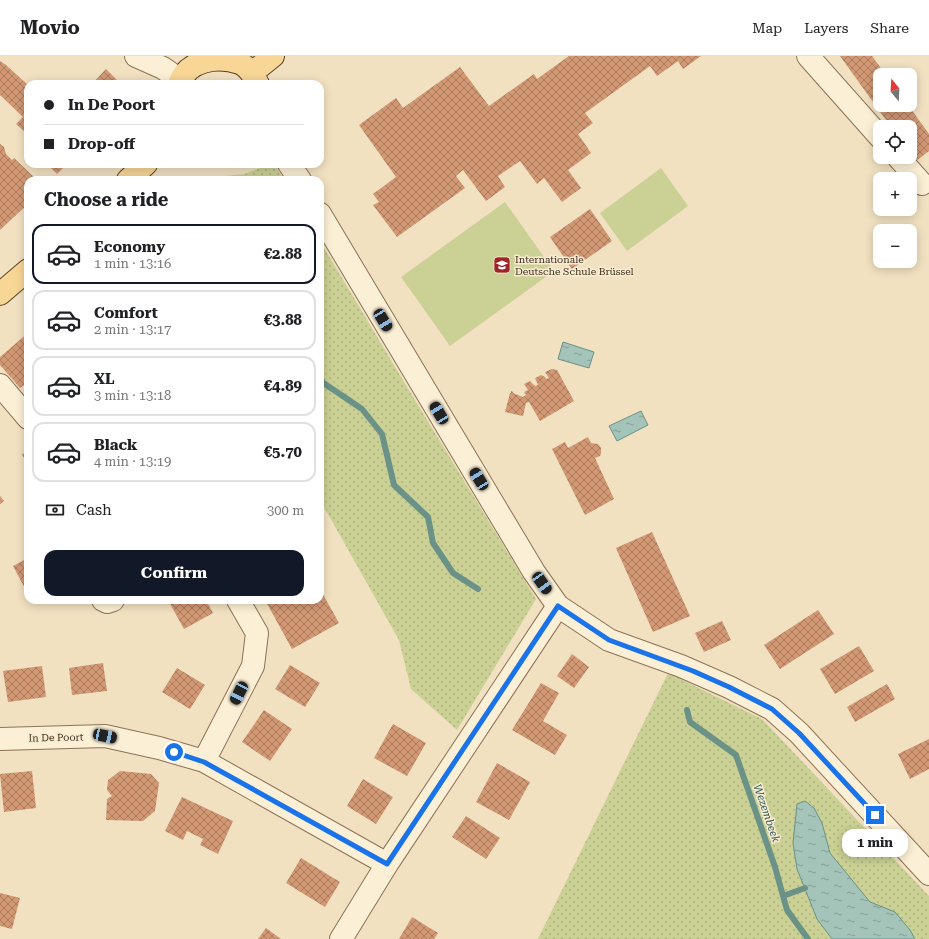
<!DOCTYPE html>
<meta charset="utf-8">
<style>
body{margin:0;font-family:"Roboto Serif",serif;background:#f6f6f6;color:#202124;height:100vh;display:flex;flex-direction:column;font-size:15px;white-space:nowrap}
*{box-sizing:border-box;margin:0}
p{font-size:13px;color:#757577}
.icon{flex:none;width:22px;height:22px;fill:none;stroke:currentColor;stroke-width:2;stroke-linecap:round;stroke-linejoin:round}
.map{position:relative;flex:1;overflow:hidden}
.details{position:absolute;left:24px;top:120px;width:300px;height:428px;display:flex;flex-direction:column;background:#fff;border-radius:12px;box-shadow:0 2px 10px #0003}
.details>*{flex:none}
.guide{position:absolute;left:24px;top:24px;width:300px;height:88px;border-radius:12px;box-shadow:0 2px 10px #0003;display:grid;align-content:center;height:88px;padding:0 20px;background:#fff}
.needle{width:26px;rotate:342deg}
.tools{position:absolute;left:873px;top:12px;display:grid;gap:8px}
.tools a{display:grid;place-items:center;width:44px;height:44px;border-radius:8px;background:#fff;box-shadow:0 2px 10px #0003;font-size:20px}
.end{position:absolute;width:18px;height:18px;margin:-9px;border:5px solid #1a73e8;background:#fff;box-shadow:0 0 0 2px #fff}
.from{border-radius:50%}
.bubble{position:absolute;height:28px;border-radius:12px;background:#fff;box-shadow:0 2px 10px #0003;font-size:13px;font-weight:700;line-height:28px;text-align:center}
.car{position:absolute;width:12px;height:24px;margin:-12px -6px;border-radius:5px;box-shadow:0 0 3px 1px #0007;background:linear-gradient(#222 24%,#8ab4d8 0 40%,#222 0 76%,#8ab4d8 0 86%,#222 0)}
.guide b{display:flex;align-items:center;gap:14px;height:38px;font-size:15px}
.guide b+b{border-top:1px solid #e0e0e0}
.guide i{width:10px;height:10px;background:#202124}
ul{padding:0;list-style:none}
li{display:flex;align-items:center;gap:12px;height:60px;margin:0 8px 6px;padding:0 12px;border:2px solid #e0e0e0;border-radius:12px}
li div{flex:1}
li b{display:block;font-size:15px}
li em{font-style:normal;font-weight:700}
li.current{border-color:#111827}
li>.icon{width:36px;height:36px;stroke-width:1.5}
h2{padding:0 20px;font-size:18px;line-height:48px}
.pay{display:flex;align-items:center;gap:10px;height:44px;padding:0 20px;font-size:15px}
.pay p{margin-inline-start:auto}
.action{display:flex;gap:8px;margin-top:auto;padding:8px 20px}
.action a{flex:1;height:46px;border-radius:12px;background:#111827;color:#fff;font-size:16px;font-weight:700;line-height:46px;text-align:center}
header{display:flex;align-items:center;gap:24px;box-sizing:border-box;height:56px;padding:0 20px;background:#fff;border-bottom:1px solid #e0e0e0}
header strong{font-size:19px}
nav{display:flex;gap:22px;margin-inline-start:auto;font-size:14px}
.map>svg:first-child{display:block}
.park{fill:url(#park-dots)}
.pitch{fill:#cbd094}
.water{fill:url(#water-ripples);stroke:#6a9287}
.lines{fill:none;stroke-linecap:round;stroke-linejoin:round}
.stream{stroke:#6a9287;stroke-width:6}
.building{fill:url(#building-cross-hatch)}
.minor-casing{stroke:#8c7257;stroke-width:24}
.major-casing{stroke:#59402c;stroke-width:24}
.minor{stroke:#fbefd5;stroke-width:22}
.major{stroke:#f7d696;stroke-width:22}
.route{stroke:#1a73e8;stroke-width:5}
.labels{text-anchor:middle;stroke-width:3;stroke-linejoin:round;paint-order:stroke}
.poi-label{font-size:10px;fill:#3b2a1c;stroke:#f8ecd1;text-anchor:start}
.street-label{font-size:10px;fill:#3b2a1c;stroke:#f8ecd1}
.water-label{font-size:11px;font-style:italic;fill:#2b5b57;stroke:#f8ecd1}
</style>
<header>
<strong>Movio</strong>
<nav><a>Map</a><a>Layers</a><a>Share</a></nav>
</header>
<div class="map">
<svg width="929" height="883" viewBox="0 0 929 883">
<defs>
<pattern id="park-dots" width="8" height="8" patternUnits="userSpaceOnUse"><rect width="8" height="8" fill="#cbd094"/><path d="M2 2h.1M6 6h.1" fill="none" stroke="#afb37f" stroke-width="1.8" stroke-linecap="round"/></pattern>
<pattern id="water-ripples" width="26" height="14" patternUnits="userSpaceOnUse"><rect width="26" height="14" fill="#a4c3b9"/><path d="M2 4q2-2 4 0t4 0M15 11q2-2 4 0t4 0" fill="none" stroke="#879f96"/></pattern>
<pattern id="building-cross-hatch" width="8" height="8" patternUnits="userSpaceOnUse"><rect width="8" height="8" fill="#d29874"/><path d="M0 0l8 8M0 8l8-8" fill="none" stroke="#ac7c5e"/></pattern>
</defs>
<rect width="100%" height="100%" fill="#f1e1c1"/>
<path class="park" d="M271,108H274L284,124H191L244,118Z
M320,185L404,326L536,543L457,674L411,633L399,584L320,444Z
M668,617L762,663L929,840V883H538Z"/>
<path class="pitch" d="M661,112L688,150L627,195L600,157Z
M505,146L554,215L450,290L401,221Z"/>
<path class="water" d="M563,286L594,296L589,312L558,303Z
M641,355L648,369L617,385L609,370Z
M805,745L814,752L822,767L830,797L870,846L895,856L910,874L915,883H832L817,863L797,813L793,787L797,748Z"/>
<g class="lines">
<path class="stream" d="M320,317L322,326L362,353L382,378L394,429L428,461L433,487L453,517L478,533
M687,654L690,666L736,699L775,811L787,854L808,883
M783,840L805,832"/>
</g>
<path class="building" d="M569,0H701L683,13L678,5L657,20L650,10L585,57L593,67L578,78L591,97L568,114L581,132L562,146L544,122L537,128L520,105L498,120L505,131L486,145L463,114L456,120L465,132L397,181L373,149L379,146L373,138L396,121L359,69L396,42L403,52L460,11L489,50L534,18L537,23Z
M840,0H872L886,19H880V49H908L929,78V95L916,105L910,97V71H891Z
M0,5L6,9L28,29V77L27,76L26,77L16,68L23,61L0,39Z
M106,13L121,28H92Z
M0,88L4,91L6,98L12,104L14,102L37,124H28V148L0,174Z
M47,108H67L57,118Z
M590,153L612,185L572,213L550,181Z
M28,277V326L20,332L0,309V301Z
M552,313L557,314L574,345L540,365L529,346L526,347L523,360L505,356L510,337H511V335L513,336V337L523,341L526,339L524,336L528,334L524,328L530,325L535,330L538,329L535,322L541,319L545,321L546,323L549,322L545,316Z
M588,381L591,387L598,388L601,392V397L600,400L595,402L614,443L585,459L552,393L565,386L568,392Z
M28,396V410L22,398Z
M0,440L4,445L0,448Z
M652,476L690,560L653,576L616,492Z
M28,502V538L13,510Z
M320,533L339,567L292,593L265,544H320Z
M168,544H206L213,557L184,573Z
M818,554L834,578L780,613L764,589Z
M722,565L731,584L704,596L695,577Z
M859,590L874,615L835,638L820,613Z
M572,598L589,611L574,632L557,620Z
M103,607L107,635L72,639L69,612Z
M290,609L320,627L305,651L275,633Z
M42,610L46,641L8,646L3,615Z
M177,612L205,629L190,653L162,636Z
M541,627L559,637L543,665L567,679L555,699L512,674Z
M887,628L895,643L855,666L847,651Z
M264,654L292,673L270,705L242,686Z
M393,668L426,687L407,720L374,702Z
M929,683V713L910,723L898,698Z
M497,707L530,726L509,764L476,746Z
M32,715L36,752L4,756L0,718Z
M120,715L151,718L159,727L155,755L143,765L106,764L107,743L112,740L107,734L108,724Z
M363,723L393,741L376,768L347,750Z
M182,741L233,765L218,798L200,789L203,783L187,775L183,784L165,775Z
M466,760L500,782L486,803L452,781Z
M301,802L340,826L325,851L286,827Z
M0,837L20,842L12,873L0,870Z
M412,861L438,877L434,883H399Z
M266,872L281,883H258Z"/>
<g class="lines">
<g class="minor-casing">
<path id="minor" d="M136,0L163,12L180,24
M808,0L880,81
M898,101L922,128
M289,108L300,124
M320,158L534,516L558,550L609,584L681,610L729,631L772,653L799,677L929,818
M0,329L28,362
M103,544L107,546L113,544
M0,683L105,680L159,692L204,705L387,808
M204,705L253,610L257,577L238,544
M341,883L387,808L558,550"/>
</g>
<g class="major-casing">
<path id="major" d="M252,17L273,0
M179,28C188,3 218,0 240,7C248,11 254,20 258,28
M128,124L146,108
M0,238L28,214"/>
</g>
<use href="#minor" class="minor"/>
<use href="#major" class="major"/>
</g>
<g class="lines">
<path class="route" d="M174,696L204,706L387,808L558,550L609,584L693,615L729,631L772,653L799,677L875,759"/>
</g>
<defs>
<g id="school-square" transform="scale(0.9)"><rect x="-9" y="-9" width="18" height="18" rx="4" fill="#9f2327" stroke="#f8ecd1"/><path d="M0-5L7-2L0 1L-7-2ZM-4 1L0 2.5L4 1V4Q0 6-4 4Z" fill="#fff"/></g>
</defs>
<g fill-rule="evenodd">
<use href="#school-square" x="502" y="209"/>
</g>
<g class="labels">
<g class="poi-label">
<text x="515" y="207">Internationale<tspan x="515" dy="12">Deutsche Schule Brüssel</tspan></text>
</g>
<g class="street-label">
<text transform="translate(56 681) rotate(-1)" y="4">In De Poort</text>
</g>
<g class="water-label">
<text transform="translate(767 757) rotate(71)" y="4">Wezembeek</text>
</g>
</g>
</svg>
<div class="tools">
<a><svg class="needle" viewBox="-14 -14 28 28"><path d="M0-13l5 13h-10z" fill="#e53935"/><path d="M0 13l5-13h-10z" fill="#757577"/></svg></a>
<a><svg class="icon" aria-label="locate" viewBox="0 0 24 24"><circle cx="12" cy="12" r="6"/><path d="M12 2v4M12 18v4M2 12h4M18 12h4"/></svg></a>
<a>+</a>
<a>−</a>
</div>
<i class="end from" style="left:174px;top:696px"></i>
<i class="end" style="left:875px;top:759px"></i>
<div class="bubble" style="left:842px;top:773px;width:66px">1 min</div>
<i class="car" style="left:383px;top:264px;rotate:149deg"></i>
<i class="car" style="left:439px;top:357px;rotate:329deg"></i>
<i class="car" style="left:479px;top:423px;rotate:329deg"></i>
<i class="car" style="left:542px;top:527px;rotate:145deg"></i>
<i class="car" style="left:239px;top:637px;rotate:207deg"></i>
<i class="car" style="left:105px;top:680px;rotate:102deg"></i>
<div class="guide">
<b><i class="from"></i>In De Poort</b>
<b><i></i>Drop-off</b>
</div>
<section class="details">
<h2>Choose a ride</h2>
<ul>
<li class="current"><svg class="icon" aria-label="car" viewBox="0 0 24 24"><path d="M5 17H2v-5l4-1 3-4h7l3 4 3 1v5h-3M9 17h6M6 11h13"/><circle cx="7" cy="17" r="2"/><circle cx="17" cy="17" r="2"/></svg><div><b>Economy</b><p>1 min · 13:16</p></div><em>€2.88</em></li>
<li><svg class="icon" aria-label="car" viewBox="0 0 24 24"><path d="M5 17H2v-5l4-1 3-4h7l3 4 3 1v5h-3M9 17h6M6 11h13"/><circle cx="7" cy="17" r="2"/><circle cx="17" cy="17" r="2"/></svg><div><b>Comfort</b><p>2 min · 13:17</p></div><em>€3.88</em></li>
<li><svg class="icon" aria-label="car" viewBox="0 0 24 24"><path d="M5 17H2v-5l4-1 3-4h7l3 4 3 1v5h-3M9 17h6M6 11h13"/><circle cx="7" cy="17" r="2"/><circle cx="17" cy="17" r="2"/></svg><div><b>XL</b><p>3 min · 13:18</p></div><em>€4.89</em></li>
<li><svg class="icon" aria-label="car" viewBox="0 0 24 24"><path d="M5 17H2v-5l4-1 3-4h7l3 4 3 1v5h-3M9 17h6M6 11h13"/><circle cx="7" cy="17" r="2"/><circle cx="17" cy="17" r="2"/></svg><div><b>Black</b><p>4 min · 13:19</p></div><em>€5.70</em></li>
</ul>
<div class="pay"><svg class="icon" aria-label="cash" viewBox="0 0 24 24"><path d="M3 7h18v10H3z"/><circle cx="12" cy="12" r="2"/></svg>Cash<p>300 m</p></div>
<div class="action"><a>Confirm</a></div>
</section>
</div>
